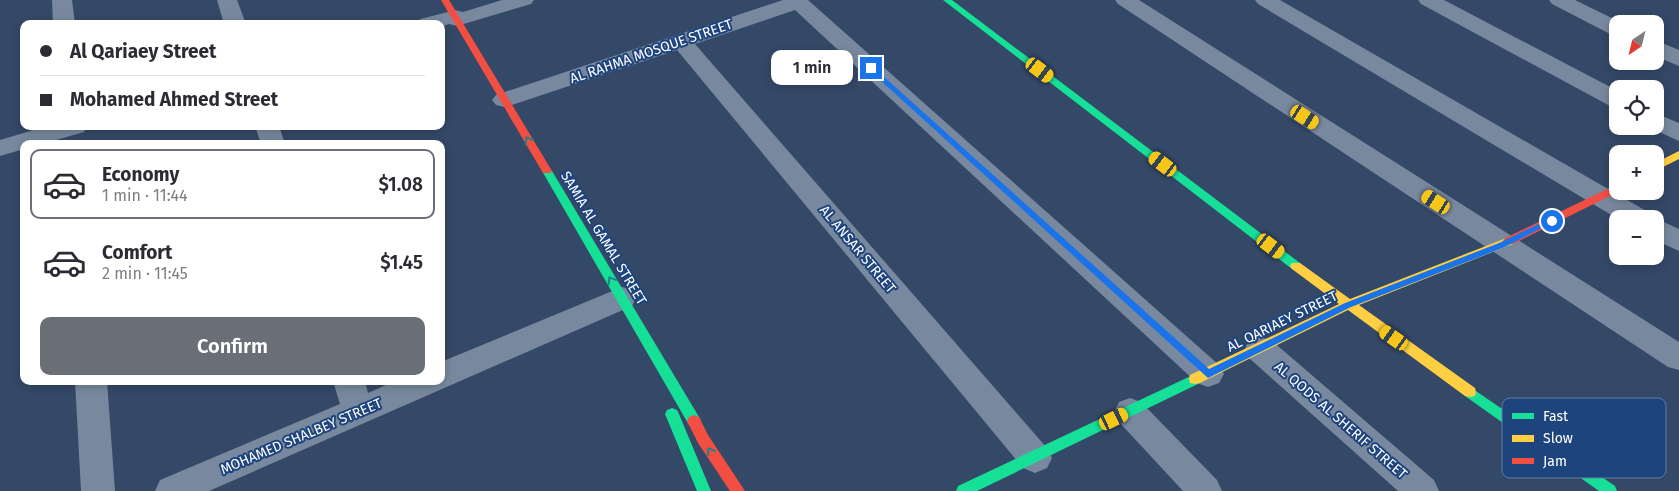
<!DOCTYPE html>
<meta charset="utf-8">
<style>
body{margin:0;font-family:"Fira Sans",sans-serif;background:#f7f7f7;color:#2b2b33;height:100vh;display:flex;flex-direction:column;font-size:19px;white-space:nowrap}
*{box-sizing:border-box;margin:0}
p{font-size:16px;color:#7c7c81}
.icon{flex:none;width:28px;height:28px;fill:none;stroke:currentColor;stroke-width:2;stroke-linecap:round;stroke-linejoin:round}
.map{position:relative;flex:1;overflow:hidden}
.sheet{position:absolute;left:20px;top:140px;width:425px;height:245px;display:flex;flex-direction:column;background:#fff;border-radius:10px;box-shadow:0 2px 8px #0003}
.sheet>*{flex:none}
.hud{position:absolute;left:20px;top:20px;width:425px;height:110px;border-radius:10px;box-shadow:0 2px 8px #0003;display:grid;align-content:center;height:110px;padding:0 20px;background:#fff}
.needle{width:32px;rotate:215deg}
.buttons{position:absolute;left:1609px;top:15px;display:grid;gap:10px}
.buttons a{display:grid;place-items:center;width:55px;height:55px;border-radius:10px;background:#fff;box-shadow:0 2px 8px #0003;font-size:25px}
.end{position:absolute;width:22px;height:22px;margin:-11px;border:6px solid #1a73e8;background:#fff;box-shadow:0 0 0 2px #fff}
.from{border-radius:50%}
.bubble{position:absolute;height:35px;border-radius:10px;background:#fff;box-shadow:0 2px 8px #0003;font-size:16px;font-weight:600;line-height:35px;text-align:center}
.car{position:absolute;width:15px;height:30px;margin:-15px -8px;border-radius:6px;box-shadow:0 0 4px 1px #0007;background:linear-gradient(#f5c518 24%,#345 0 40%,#f5c518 0 76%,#345 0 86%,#f5c518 0)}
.hud b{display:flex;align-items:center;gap:18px;height:48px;font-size:19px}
.hud b+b{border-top:1px solid #e1e1e2}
.hud i{width:12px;height:12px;background:#2b2b33}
ul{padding:9px 0 0;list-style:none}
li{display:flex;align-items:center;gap:15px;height:70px;margin:0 10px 8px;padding:0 10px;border:2px solid transparent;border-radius:10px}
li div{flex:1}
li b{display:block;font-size:19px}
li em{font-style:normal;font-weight:600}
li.active{border-color:#6a6e77}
li>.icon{width:45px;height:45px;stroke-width:1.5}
.button{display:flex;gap:10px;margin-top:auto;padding:10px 20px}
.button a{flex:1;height:58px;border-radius:10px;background:#6a6e77;color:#fff;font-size:20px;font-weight:600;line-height:58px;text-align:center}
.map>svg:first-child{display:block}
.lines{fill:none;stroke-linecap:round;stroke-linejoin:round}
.street{fill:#78889e;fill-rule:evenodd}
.fast{fill:#16e098;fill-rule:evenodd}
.slow{fill:#ffcf43;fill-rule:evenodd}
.jam{fill:#f24e42;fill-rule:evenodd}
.oneway{stroke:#1b8288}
.route{fill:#1a73e8}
.labels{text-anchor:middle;stroke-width:4;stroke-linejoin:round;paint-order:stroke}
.street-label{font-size:14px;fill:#fff;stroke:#1e447d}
.key{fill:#1e447d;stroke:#627ca4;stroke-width:1}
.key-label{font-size:14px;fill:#fff}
</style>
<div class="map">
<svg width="1679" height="491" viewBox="0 0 1679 491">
<rect width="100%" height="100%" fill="#344867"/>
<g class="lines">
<path class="street" d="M52,0H72L75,24H53Z
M217,0H237L246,24H224Z
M502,0H534L531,4L457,26L449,24L441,27V24H417L420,19L448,12L455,10L463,12Z
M783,0H808L1219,365L1224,374L1219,383L1208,387L1197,383L795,10L695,44L1047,448L1052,458L1047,468L1035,473L1023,468L677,50L512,105L504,107L496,105L492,100L496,95Z
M1115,0H1139L1679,342V370L1668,367L1118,4Z
M1255,0H1280L1648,212L1652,219H1618L1258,4Z
M1418,0H1444L1618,91V108L1610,106L1421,4Z
M1549,0H1575L1624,24H1618V35L1610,34L1552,4Z
M1655,40L1679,50V66L1655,56Z
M1655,113L1679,123V141L1646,126H1655Z
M47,126H87L84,132L42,144H24V149L0,156V140Z
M255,126H279L285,144H261Z
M1655,218L1679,229V251L1655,240V219H1653Z
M622,287L632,290L636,298L632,306L209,491H155L160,480L340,404L333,381H365L368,393L395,381H441V362Z
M1260,337L1271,340L1434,480L1439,491H1398L1249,358L1245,349L1249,340Z
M75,381H107L115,491H81Z
M1130,398L1141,402L1217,480L1222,491H1183L1119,422L1114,412L1119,402Z"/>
<path class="fast" d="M943,0H952L1300,263L1302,266L1300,269H1292Z
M547,167L552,171L699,417L701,421L699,425L694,427L689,425L542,171Z
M1195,374L1200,375L1201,379L1200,383L977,491H956L958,486Z
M1470,387L1615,486L1617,491H1599L1465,396L1464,392L1465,388Z
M672,408L677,410L679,414L711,491H697L665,414L667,410Z"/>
<path class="slow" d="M1679,151V159L1655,171V163Z
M1509,237L1513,238L1515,241L1513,244L1359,305L1475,388L1476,392L1475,396L1470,397L1465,396L1348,310L1200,383L1195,384L1190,383L1189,379L1190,375L1339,304L1292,269L1290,266L1292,263H1300L1350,299Z"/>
<path class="jam" d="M441,0H449L552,171L551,173H543Z
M1618,184V191H1620L1513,244H1505L1503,241L1505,238Z
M694,415L699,417L708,435L745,491H730L698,443L687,421L689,417Z"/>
</g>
<defs><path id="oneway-chevron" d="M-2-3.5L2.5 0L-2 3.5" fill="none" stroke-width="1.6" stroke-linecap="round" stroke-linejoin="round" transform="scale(1.25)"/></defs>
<g class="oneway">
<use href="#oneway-chevron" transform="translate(528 140) rotate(-121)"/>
<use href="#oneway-chevron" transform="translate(611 280) rotate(-121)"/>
<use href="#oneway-chevron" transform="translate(710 451) rotate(-123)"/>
</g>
<path class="route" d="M869,67H873L1209,369L1345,303L1499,243L1549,219H1554L1555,221L1505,247L1351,307L1208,378L869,70Z"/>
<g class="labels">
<g class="street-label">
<text transform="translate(651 51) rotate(-19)" y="5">AL RAHMA MOSQUE STREET</text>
<text transform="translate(604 238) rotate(59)" y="5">SAMIA AL GAMAL STREET</text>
<text transform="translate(858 249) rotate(50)" y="5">AL ANSAR STREET</text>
<text transform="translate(1282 321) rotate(-26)" y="5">AL QARIAEY STREET</text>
<text transform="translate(1341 420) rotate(41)" y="5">AL QODS AL SHERIF STREET</text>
<text transform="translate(301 436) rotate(-23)" y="5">MOHAMED SHALBEY STREET</text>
</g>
</g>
<rect x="1502" y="398" width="164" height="80" rx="8" class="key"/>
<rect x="1512" y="413" width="22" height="6" fill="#16e098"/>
<rect x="1512" y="435" width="22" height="7" fill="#ffcf43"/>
<rect x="1512" y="458" width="22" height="6" fill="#f24e42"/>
<g class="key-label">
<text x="1543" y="421">Fast</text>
<text x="1543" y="443">Slow</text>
<text x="1543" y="466">Jam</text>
</g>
</svg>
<div class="buttons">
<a><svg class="needle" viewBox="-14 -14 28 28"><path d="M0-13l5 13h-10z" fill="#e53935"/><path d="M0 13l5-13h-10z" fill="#7c7c81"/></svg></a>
<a><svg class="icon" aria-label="locate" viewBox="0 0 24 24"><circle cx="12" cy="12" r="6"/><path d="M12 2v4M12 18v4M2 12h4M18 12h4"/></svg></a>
<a>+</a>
<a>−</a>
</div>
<i class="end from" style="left:1552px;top:221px"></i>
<i class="end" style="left:871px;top:68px"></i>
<div class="bubble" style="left:771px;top:50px;width:82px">1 min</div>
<i class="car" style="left:1040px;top:70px;rotate:127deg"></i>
<i class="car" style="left:1305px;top:117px;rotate:123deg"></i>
<i class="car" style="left:1163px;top:164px;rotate:307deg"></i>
<i class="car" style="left:1436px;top:202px;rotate:303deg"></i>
<i class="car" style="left:1271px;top:246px;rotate:127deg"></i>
<i class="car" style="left:1394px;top:338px;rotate:305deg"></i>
<i class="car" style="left:1114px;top:419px;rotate:64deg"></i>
<div class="hud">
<b><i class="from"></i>Al Qariaey Street</b>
<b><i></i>Mohamed Ahmed Street</b>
</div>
<section class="sheet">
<ul>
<li class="active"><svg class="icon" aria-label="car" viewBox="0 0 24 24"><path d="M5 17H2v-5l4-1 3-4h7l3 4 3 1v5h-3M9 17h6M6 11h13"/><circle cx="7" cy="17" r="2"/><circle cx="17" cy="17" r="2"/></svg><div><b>Economy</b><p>1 min · 11:44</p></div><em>$1.08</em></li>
<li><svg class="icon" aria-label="car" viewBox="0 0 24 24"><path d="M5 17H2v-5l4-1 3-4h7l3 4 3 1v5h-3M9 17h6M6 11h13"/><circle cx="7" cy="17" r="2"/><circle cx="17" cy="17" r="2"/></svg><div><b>Comfort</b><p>2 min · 11:45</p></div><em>$1.45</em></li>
</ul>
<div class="button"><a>Confirm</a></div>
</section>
</div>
